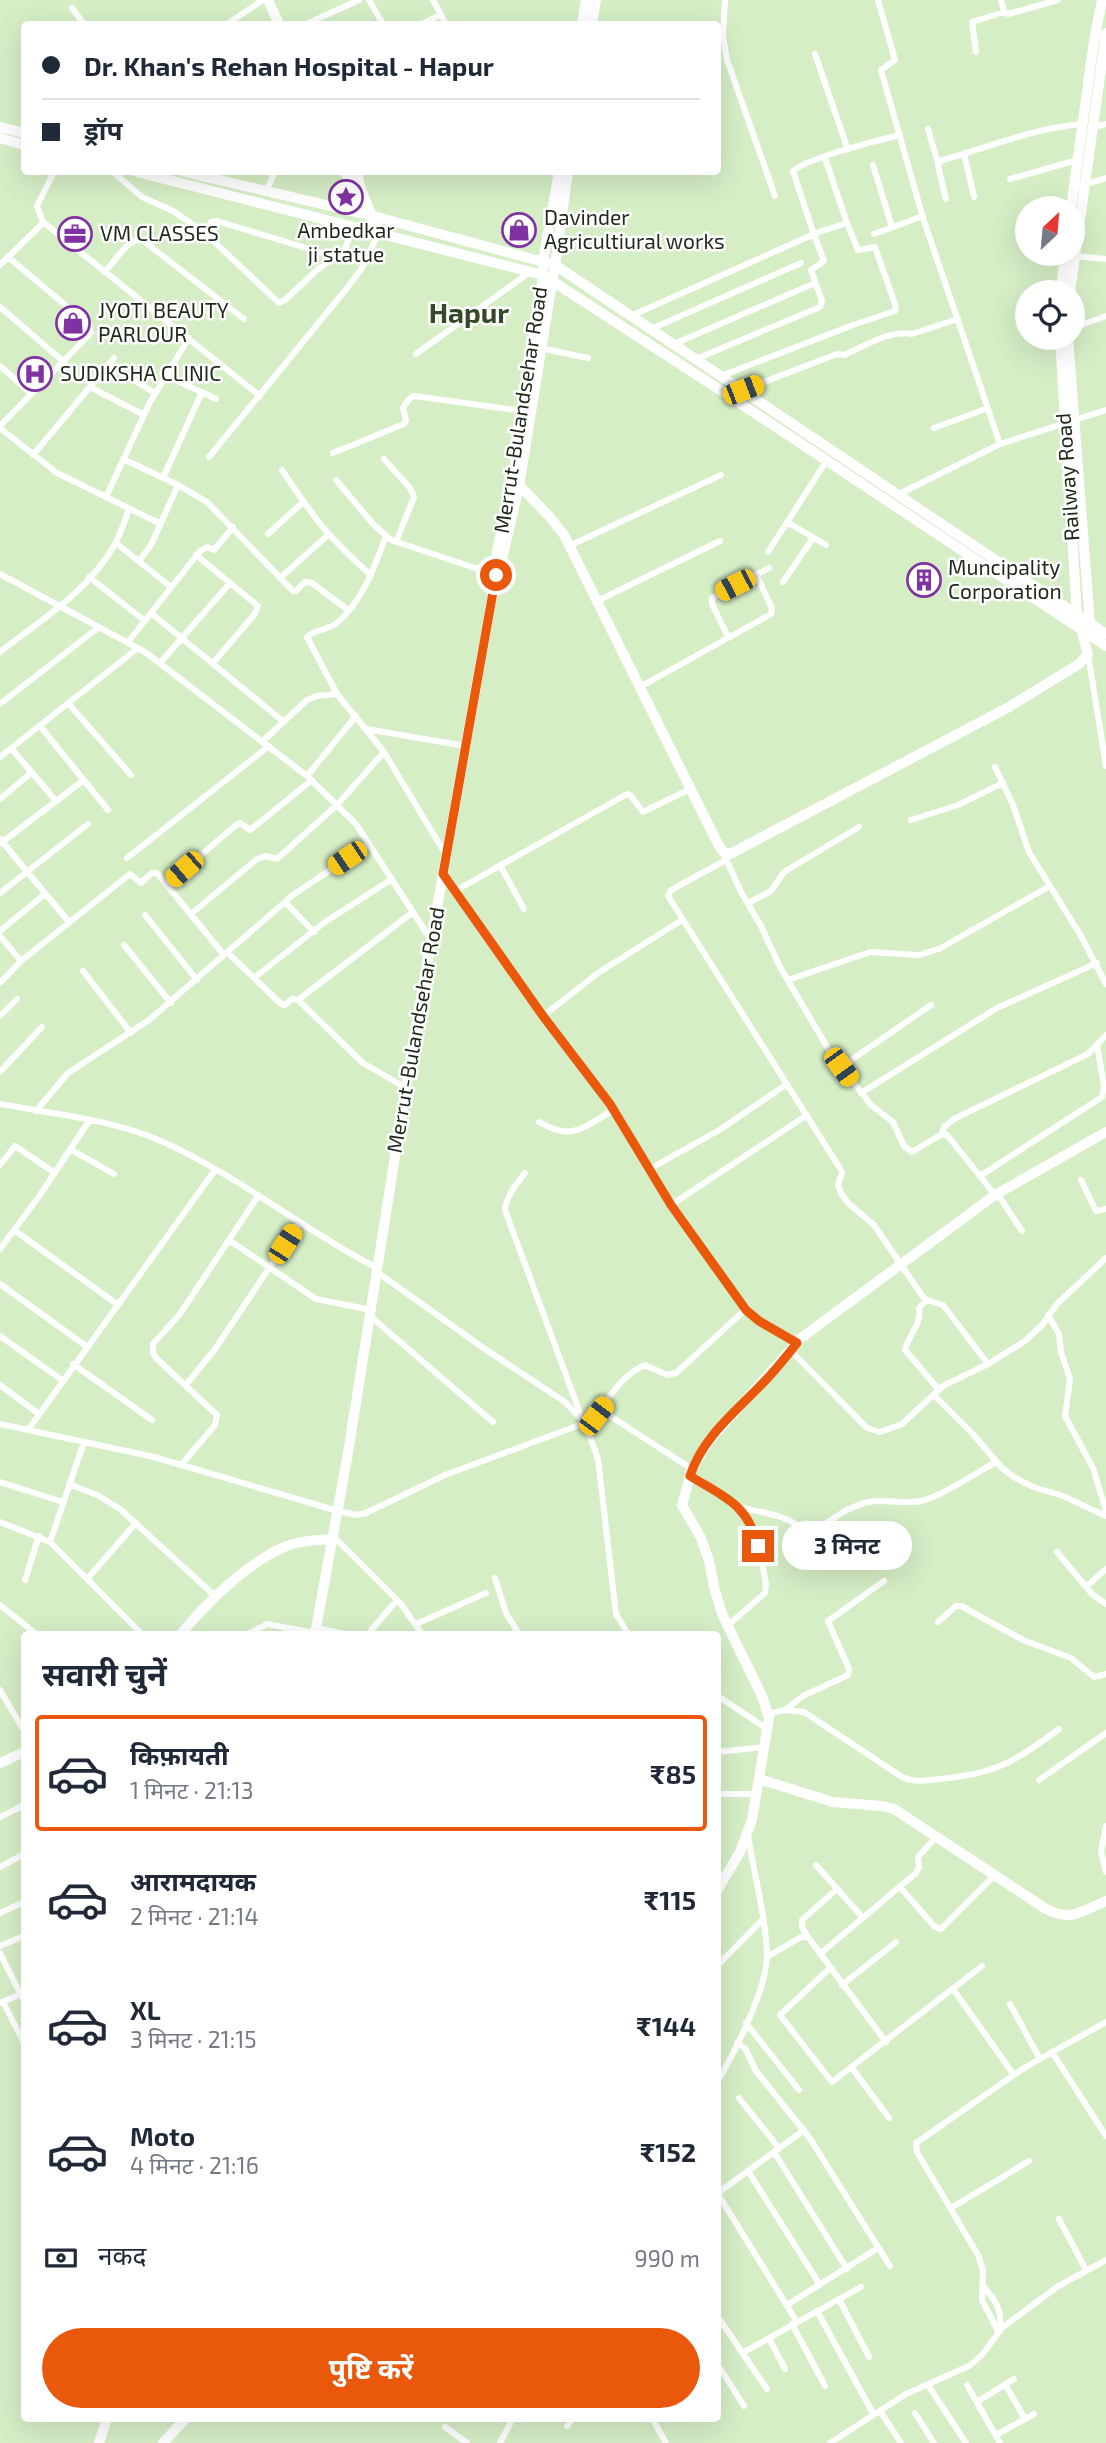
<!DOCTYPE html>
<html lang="hi">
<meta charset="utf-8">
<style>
body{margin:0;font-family:"Exo 2","Noto Sans Devanagari",sans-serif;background:#f6f6f7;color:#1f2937;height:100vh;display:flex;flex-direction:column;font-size:26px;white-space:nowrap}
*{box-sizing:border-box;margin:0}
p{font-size:23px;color:#747a83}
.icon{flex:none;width:38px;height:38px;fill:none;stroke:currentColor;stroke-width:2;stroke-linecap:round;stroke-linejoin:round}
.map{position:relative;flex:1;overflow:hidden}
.details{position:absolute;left:21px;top:1631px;width:700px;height:791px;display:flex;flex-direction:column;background:#fff;border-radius:7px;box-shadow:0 7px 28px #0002}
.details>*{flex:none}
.top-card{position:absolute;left:21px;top:21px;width:700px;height:154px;border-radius:7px;box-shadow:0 7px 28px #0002;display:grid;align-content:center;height:154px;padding:0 21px;background:#fff}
.needle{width:46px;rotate:26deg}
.buttons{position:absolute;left:1015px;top:196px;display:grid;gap:14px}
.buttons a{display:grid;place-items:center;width:70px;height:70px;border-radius:50%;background:#fff;box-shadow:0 7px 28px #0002;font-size:35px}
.end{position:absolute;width:32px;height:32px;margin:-16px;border:9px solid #ea580c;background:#fff;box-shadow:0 0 0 4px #fff}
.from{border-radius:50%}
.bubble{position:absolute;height:49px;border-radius:24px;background:#fff;box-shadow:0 7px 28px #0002;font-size:23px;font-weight:700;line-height:49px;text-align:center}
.car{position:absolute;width:21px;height:42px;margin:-21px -10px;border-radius:9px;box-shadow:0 0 5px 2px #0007;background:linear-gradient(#f5c518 24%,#345 0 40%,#f5c518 0 76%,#345 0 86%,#f5c518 0)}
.top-card b{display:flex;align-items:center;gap:24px;height:66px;font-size:26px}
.top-card b+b{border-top:2px solid #e0e1e3}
.top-card i{width:18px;height:18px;background:#1f2937}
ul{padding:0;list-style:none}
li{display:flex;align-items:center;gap:21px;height:116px;margin:0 14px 10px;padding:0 7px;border:4px solid transparent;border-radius:7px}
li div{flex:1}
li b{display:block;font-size:26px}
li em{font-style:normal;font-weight:700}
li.selected{border-color:#ea580c}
li>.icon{width:63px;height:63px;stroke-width:1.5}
h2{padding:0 21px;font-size:32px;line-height:84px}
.pay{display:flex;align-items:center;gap:18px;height:77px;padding:0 21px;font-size:26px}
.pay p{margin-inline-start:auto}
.cta{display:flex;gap:14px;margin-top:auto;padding:14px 21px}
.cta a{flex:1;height:80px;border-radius:42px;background:#ea580c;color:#fff;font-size:28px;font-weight:700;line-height:80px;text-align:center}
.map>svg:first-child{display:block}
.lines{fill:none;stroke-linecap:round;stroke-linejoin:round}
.street{stroke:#fff;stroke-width:6}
.secondary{stroke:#fff;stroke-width:10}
.primary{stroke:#fff;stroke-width:10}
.route{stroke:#ea580c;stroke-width:9}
.labels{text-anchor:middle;stroke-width:5;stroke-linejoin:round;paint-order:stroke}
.poi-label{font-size:21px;fill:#1e2819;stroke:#fff;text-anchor:start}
.street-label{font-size:21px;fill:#1e2819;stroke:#fff}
.district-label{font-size:28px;font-weight:bold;fill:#354928;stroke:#fff}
</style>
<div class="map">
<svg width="1106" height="2443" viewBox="0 0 1106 2443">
<rect width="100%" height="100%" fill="#d5eec6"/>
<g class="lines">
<path class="street" d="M369,0L383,24
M433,0L446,24
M725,0L723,36L727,60L775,196
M878,0L895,60L881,70L923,218L1000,444
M1001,0L1004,12L1008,14L1058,0
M72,8L84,24
M227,24L263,0
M306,24L359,0
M421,24L441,15
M976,52L972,22L1004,12
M815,54L848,150
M1091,128L1106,124
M928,129L938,163
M964,154L974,197
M825,158L847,223
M873,165L892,227
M113,172L142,197L173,211L205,233L279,303L285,300L317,270L345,249L354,226
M1010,179L1077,160
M1073,188L1106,178
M266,191L275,172
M946,199L938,166L940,161C987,148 1033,128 1082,124
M43,222L260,396
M205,233L211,222L217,221L336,257
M874,234L923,216
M1074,256L1106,259
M0,265L41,225L43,222L37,206L54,172
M105,272C115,261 127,240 141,239L244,319
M0,307L64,362
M631,316L814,234
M1073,328L1106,316
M651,329L801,263
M674,344L815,283
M540,348L588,358
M416,354L530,272
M696,359L820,307L822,301L811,270L824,261L813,232
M109,365L155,393
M0,366L32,394
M165,375L216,399
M721,376L853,325L895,311L896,307L875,247L858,250L847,223L816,233L813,232L793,171C808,158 878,140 900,135
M90,387L144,415
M743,390L837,354L844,355C863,347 891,329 912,334L958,319
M0,426L91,333L89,325L8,257
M0,428L57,473L161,524
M934,428L988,408
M333,453L404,424L406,421L403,408L409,399L414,396L523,411
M33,455L114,358
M209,457L347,288L362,268L379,232
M123,459L178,485L207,502L293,591H296L305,582L312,583L348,610
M384,459L410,488L414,497L396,542
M282,470C311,514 330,540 371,575
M163,478L202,392
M336,480L373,524L391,540L496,575
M899,494L1000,444L1106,410
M106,497L150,402L189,338
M787,522L826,545
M268,534L303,502
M386,536C375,566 362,602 337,623C328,630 315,629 307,637L337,694L384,752L446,855
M116,543L171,587
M569,546L721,475
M768,552L827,460
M196,555L258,606L255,614L213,663
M139,561L151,545L178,485
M0,574L145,652L307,776L356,824L431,940
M89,577L145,621
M280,578L328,535
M783,582L813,538
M597,601L720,541
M151,613L284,722
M728,637L712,604V598L769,568
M128,642L200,551L207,547L214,550L233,527
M0,652C41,620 89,591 115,544C121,533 125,520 129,509
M1088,654L1106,766
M160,663L230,583
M640,687L771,614L772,608L756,574
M68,703L131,775
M0,704L99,627
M40,726L108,810
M367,729L465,746
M263,741L307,700L317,696L337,694
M11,748L56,801
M0,757L138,648
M995,767L1013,805L1029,852L1081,936L1106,984
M307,776L356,716
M0,799L32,772
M911,820L958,805L1003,783
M0,839L69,922
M1,843L84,780
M725,857L741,892L761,926L780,967L830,1052L871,1105L893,1122L904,1146L912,1152L942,1134L947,1135L995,1195
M127,858L269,746
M726,860L671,890L668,896L841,1170L842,1173L838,1185L841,1193L848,1203L874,1225L923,1297L927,1300L943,1305L988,1364
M500,865L524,909
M443,874L543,1016L610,1104L648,1170L745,1310L759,1321L798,1343
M167,884L236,825L240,823L250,830L312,780
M455,891L627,794L631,796L643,812L690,789
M0,893L88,824
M285,902L314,932
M748,903L771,891L784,872L859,827
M191,914L257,859L266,856L277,859L338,804L384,752
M145,915L197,980
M0,931L45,894
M0,936L21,961
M124,945L171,1003
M227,952L281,1004L285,1005L292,999L298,1000L363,1063L406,1088
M83,971L131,1033
M254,978L325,922L392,879
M788,980L870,952L919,955L939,949L1050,886
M0,983L21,961L130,874L141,883L152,873H157L224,955
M298,1000L413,912
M0,1016L17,999
M543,1016L598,973L682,920
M841,1067L931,1005
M0,1072L42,1027
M861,1093L997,1008L1097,963
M0,1104C53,1114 111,1119 161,1141C238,1175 303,1230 377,1268
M36,1111L68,1073L149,1020L293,895L369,844
M539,1122C573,1142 582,1127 614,1110
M942,1134L944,1127L954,1119L1088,1054L1106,1035
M70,1149L114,1174
M0,1165L15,1146L55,1173
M648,1170L721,1129L787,1084
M525,1173C516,1184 506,1197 505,1210L580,1413
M980,1176L1102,1097L1104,1086L1097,1045
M1081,1180L1096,1211L1106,1209
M997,1193L1022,1231
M671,1205L807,1115
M14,1230L117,1304
M229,1240L316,1299L371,1310
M0,1249L40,1195L89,1121
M377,1272L482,1347L565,1402L585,1423L598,1459L616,1614L628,1634
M0,1284L86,1346
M927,1300L919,1308C922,1325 908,1335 905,1350L939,1390
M1048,1315L1059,1334L1061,1352L1070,1379L1065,1416L1093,1468L1106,1511
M370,1316L493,1422
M0,1336L62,1380
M791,1351L867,1428L880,1432L902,1424L943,1386L988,1364L1025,1341L1042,1325L1057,1304L1106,1258
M73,1364L152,1420
M0,1385L39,1414
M186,1385L215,1349L300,1222
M934,1395L973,1434L1002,1468L1014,1477L1033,1487L1063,1496L1106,1516
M597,1414C610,1396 624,1373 645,1365L667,1375L676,1373L745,1310
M0,1424L154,1457L338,1511L357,1515L366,1513L445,1475L585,1423L601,1413L607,1414L692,1469
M28,1430L215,1170
M182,1464L215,1425L217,1415L156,1358L153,1353V1344L180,1314L258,1196
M690,1476C710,1489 740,1501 752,1524C760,1541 762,1565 766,1584L765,1593L727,1626
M0,1482L63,1502
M69,1484L97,1495L120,1509L215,1596
M739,1507C787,1518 798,1516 825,1559
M0,1522L50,1542L142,1634
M810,1535C830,1521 851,1503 876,1501C893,1500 908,1505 925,1500C950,1492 973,1474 996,1462
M333,1536L401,1604L422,1634
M50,1542L84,1442
M1057,1552L1092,1594L1106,1604
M88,1578L136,1523
M495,1578L506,1613L519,1634
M25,1580L39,1536
M1087,1586L1106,1569
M0,1605L36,1634
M938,1622L956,1606H961L1023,1640L1071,1658L1094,1677L1106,1674
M416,1624L486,1593
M316,1628L345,1634
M248,1634L267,1624L315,1633
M368,1634L397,1600
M0,1690L24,1731
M718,1696L767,1729
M785,1710L803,1696L848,1675L849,1669L828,1621L884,1581
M768,1714L785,1710L804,1712L902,1777C914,1783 927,1780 940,1779C995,1774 1015,1762 1059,1729
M718,1752L765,1747
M1039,1780L1106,1733
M718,1794H757
M0,1817L24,1805
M1106,1826L1101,1852L1106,1872
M816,1865L863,1918
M0,1867L24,1854
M900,1887L934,1926L941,1929L995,1875
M0,1913L24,1902
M808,1937L802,1927V1920L837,1889
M0,1946L24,1936
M0,1953L24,2001
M820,1954L916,1873L919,1867L918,1857L937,1836
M767,1957L801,1937H808L886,2042
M718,1965L762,1920
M830,1968L780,2015L832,2082L982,1966
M842,1985L896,1942
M953,1989L1014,2075
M3,2002L24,2043
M0,2003L21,1994
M1010,2004L1040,2059
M746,2023L799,2090
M737,2043L745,2048L756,2071L809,2137L890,2266
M1052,2052L1106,2136
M852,2068L889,2118
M718,2081C735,2051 767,1989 767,1955C766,1918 754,1873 748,1836
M739,2098L779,2148
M774,2152L847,2269
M748,2171L820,2285
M718,2193L804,2130
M718,2194L797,2322
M951,2208L1029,2161
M1059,2219L1086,2270
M983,2286C996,2301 1002,2309 1000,2329
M839,2299L869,2357
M787,2305L878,2248
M817,2311L874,2415
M718,2317L767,2389
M792,2324L825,2386
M998,2331L982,2300L983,2270L978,2255L917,2152L916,2143L1024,2068L1106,2022
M769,2338L785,2369
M742,2353L861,2287
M718,2365L744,2406
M1005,2384L1025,2419
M928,2385L966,2443
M967,2385L1000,2443
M977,2402L1014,2379
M880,2411L901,2443
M915,2413L934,2443
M652,2418L666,2443
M567,2426L573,2418
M445,2427L467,2443
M996,2435L1034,2414
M500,2443L513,2418
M830,2443L906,2394L969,2366L982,2355L1002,2328L1057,2287L1106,2260"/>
<path class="secondary" d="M582,24L586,0
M592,24L596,0
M0,127L24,133
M0,138L24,145
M137,172L543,275L717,388L1106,646
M185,172L373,216L555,265L1106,634
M1071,208L1094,41L1102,0
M543,261L559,172
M555,265L568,172
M1061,292L1065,254
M1070,292L1106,33
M1068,338L1090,624
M515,481L549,516L564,535L719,846L723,852L730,854L1009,707L1079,664L1088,654L1077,615L1060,338
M181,1634C206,1603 246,1564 284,1547C299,1541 316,1540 332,1539
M0,1763L24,1752
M759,1779L833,1802L882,1806L894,1809L1046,1909C1072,1922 1082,1911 1106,1901
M718,1889L740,1852L752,1820L769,1718L762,1696L723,1616L715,1591L709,1561L701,1538L682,1505L692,1469L709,1441L801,1338L995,1195L1106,1132
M163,2443L186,2418"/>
<path class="primary" d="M268,0L279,24
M345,172L350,181L361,190
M357,172L361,190L379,232
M503,555L519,486L555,265
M315,1634L348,1453L413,1043L496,575L495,561L513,478L543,275V261
M99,2443L107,2418"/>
</g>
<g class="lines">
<path class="route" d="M496,575L443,874L543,1016L610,1104L671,1205L746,1310L759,1321L797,1343C786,1357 774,1372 761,1385C735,1412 702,1438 690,1476C724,1497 748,1504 758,1546"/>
</g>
<defs>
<g id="sight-ring" transform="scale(1.75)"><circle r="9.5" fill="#fff" stroke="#8031a2" stroke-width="1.5"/><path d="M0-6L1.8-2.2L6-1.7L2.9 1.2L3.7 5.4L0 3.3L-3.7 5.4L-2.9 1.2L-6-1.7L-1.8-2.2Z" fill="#8031a2"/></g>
<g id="shop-ring" transform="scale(1.75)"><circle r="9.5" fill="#fff" stroke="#8031a2" stroke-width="1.5"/><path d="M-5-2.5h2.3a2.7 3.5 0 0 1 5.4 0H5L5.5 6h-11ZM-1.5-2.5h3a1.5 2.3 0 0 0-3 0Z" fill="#8031a2"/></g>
<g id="office-ring" transform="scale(1.75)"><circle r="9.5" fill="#fff" stroke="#8031a2" stroke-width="1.5"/><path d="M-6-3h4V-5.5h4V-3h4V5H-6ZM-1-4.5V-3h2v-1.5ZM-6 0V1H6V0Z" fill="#8031a2"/></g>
<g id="hospital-ring" transform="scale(1.75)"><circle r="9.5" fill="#fff" stroke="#8031a2" stroke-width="1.5"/><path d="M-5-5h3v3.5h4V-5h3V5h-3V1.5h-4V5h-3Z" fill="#8031a2"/></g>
<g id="building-ring" transform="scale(1.75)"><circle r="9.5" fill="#fff" stroke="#8031a2" stroke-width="1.5"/><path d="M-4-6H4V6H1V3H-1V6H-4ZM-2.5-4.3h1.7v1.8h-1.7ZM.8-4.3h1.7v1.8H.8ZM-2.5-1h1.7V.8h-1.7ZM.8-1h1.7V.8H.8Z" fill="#8031a2"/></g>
</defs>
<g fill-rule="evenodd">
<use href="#sight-ring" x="346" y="197"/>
<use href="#shop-ring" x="519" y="230"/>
<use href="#office-ring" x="75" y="234"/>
<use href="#shop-ring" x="73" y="323"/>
<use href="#hospital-ring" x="35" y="374"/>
<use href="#building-ring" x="924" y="580"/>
</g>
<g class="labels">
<g class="poi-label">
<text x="544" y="225">Davinder<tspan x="544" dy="24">Agricultiural works</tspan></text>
<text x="346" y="238" text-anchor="middle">Ambedkar<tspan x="346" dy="24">ji statue</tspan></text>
<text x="100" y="241">VM CLASSES</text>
<text x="98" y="318">JYOTI BEAUTY<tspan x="98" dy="24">PARLOUR</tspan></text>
<text x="60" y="381">SUDIKSHA CLINIC</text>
<text x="948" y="575">Muncipality<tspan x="948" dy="24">Corporation</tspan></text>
</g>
<g class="street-label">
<text transform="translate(521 410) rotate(-81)" y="7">Merrut-Bulandsehar Road</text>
<text transform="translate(1068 477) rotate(-94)" y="7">Railway Road</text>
<text transform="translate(416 1030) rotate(-80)" y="7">Merrut-Bulandsehar Road</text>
</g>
<g class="district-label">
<text x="469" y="323">Hapur</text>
</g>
</g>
</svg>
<div class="buttons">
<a><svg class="needle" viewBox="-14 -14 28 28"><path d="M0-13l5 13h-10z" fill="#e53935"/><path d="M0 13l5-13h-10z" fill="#747a83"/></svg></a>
<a><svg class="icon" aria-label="locate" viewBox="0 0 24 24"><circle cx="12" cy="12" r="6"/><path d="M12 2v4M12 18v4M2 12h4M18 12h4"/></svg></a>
</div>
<i class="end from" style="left:496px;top:575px"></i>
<i class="end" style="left:758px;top:1546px"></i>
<div class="bubble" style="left:782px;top:1521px;width:130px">3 मिनट</div>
<i class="car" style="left:743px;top:390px;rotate:69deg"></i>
<i class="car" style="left:735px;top:585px;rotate:243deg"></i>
<i class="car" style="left:347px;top:858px;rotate:236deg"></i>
<i class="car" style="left:184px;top:869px;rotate:229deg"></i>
<i class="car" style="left:841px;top:1067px;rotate:144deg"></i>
<i class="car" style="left:285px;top:1244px;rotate:33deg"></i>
<i class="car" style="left:596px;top:1416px;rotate:37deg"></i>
<div class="top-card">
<b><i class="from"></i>Dr. Khan's Rehan Hospital - Hapur</b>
<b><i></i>ड्रॉप</b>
</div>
<section class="details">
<h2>सवारी चुनें</h2>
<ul>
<li class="selected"><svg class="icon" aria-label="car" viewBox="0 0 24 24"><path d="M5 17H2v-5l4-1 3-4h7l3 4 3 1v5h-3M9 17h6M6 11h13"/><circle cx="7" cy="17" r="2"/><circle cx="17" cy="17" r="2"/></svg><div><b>किफ़ायती</b><p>1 मिनट · 21:13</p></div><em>₹85</em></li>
<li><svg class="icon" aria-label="car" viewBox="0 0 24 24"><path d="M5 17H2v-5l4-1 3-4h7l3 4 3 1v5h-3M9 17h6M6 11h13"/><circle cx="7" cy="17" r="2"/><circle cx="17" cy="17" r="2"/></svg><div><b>आरामदायक</b><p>2 मिनट · 21:14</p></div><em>₹115</em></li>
<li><svg class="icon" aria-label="car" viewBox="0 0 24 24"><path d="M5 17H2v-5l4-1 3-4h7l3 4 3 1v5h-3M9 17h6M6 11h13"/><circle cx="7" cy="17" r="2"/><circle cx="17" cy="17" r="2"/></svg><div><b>XL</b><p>3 मिनट · 21:15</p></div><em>₹144</em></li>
<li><svg class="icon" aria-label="car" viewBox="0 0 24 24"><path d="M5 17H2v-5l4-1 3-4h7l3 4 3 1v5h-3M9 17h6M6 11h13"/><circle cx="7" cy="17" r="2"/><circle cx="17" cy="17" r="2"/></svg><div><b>Moto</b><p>4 मिनट · 21:16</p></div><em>₹152</em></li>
</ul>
<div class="pay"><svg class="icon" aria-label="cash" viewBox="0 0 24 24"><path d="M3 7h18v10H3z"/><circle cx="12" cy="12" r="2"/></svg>नकद<p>990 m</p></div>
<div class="cta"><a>पुष्टि करें</a></div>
</section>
</div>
